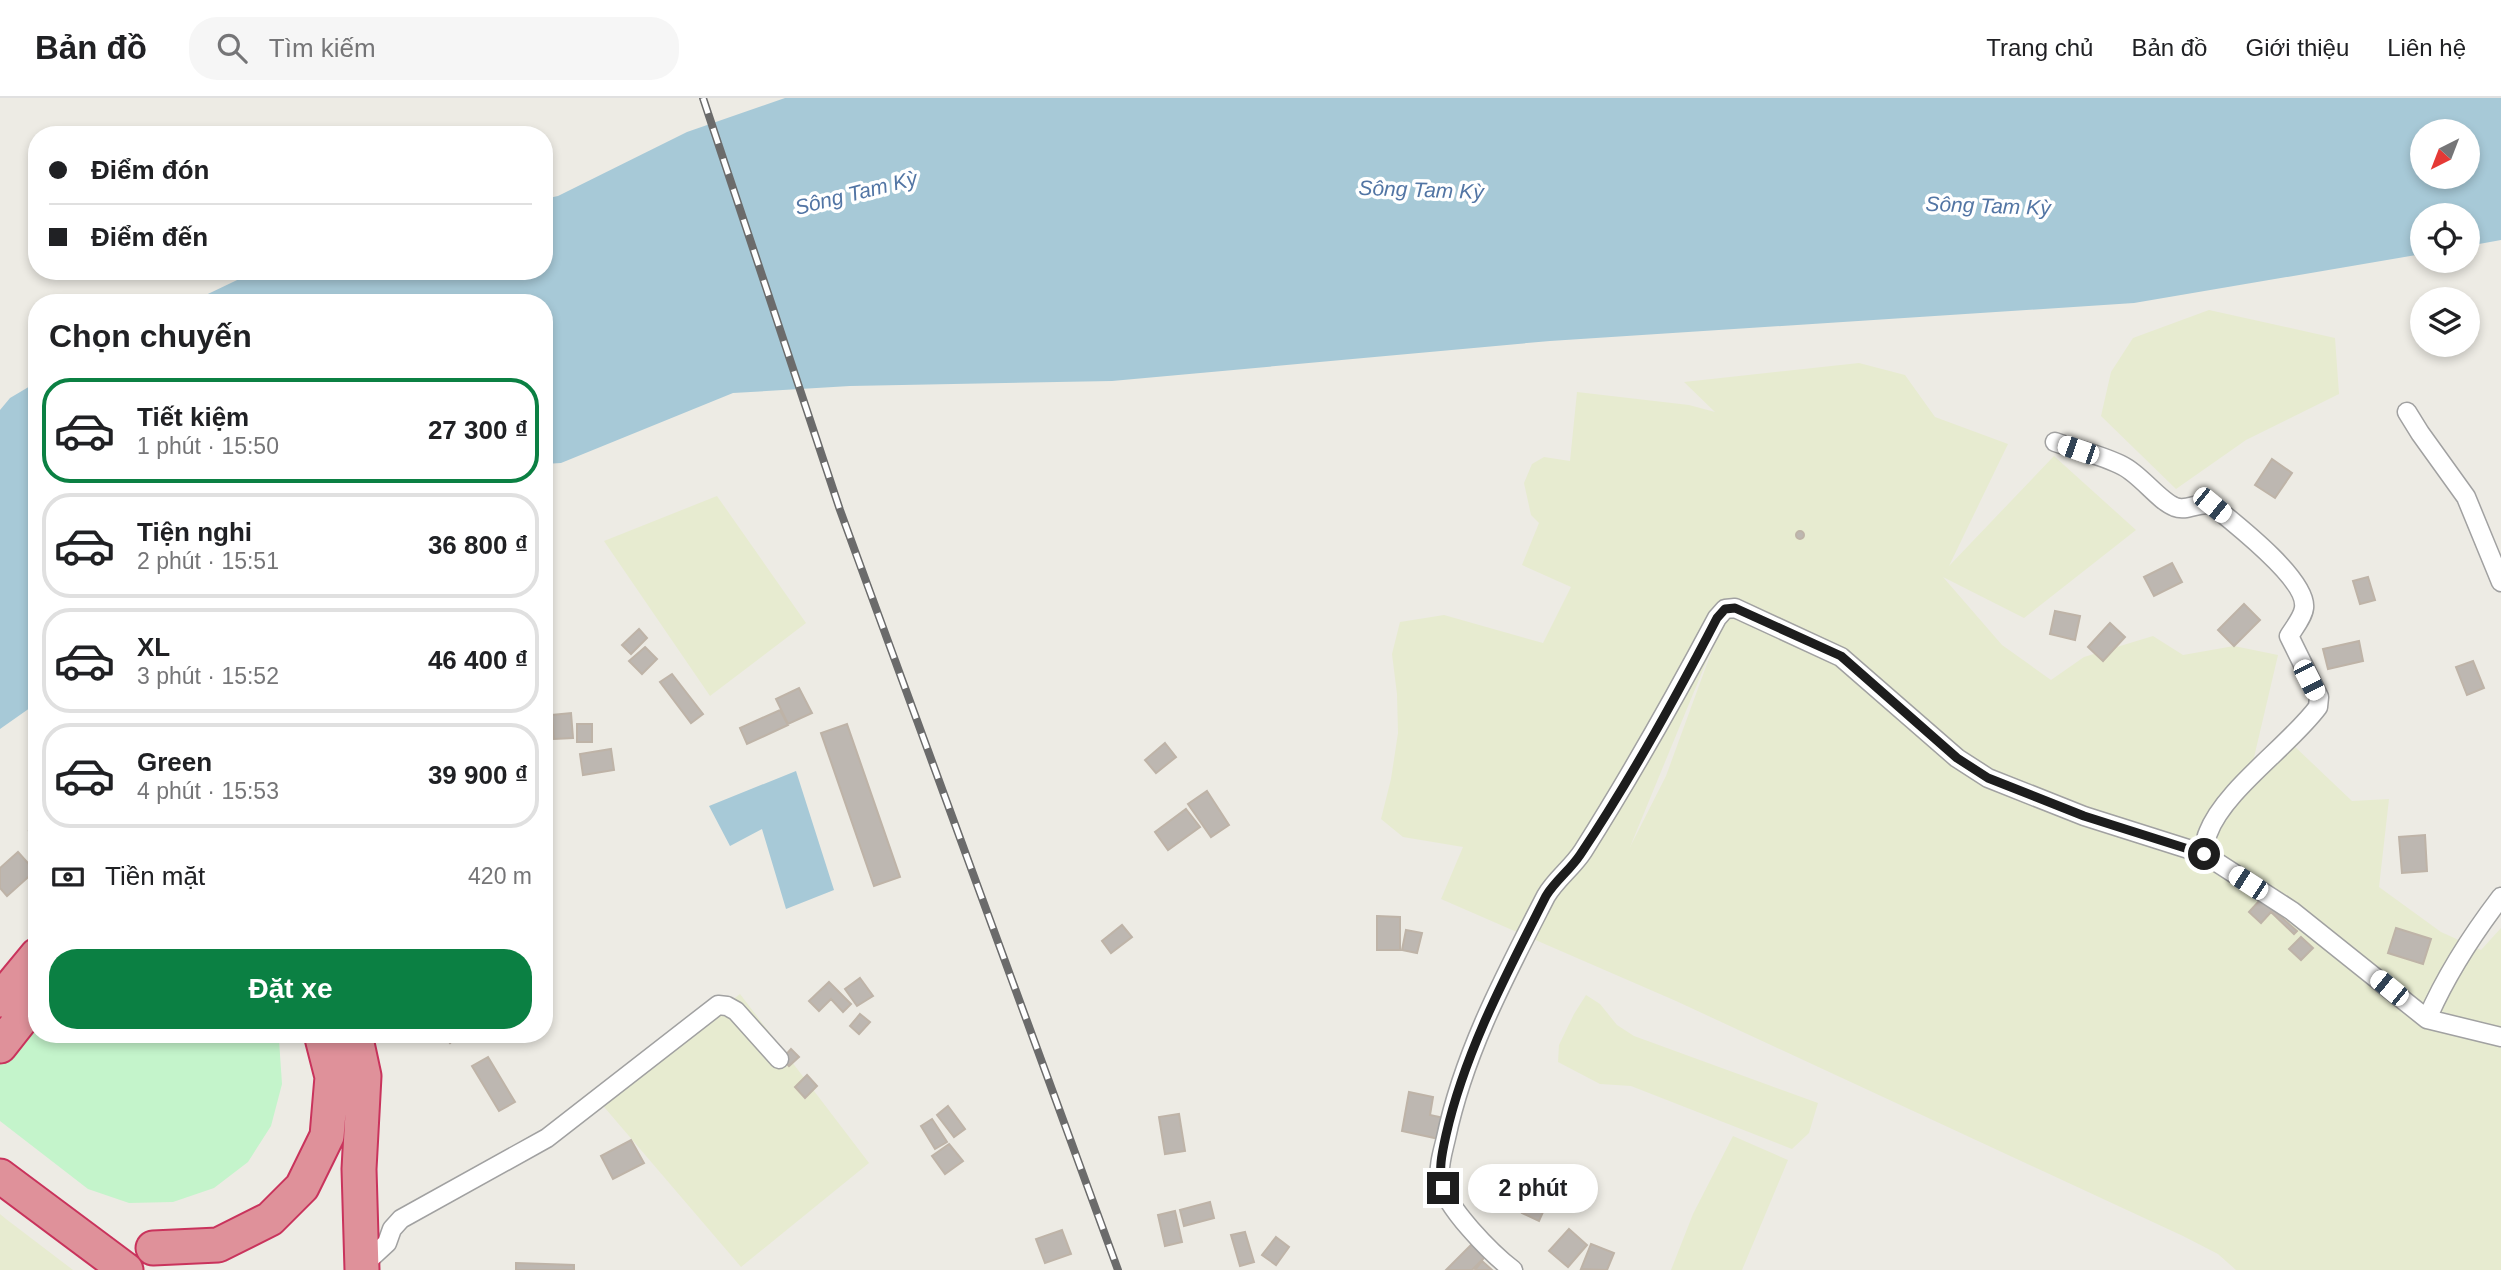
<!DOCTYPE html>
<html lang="vi">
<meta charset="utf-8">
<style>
body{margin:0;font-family:Helvetica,sans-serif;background:#f6f6f6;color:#202124;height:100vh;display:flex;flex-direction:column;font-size:26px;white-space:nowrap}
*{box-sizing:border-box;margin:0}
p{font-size:23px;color:#757577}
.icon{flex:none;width:38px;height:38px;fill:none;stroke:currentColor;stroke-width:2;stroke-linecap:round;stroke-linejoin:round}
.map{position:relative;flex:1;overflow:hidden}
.drawer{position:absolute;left:28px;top:196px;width:525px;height:749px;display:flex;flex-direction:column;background:#fff;border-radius:28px;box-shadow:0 4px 10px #0003}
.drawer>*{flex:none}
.top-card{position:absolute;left:28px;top:28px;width:525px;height:154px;border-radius:28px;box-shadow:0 4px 10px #0003;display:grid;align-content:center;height:154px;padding:0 21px;background:#fff}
.needle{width:46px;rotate:222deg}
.buttons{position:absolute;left:2410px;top:21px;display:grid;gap:14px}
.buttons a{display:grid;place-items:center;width:70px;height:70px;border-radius:50%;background:#fff;box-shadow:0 4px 10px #0003;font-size:35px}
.end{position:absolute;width:32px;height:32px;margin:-16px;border:9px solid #1d1d1d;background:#fff;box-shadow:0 0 0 4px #fff}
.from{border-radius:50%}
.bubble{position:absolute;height:49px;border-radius:24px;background:#fff;box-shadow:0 4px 10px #0003;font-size:23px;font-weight:700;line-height:49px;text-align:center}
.car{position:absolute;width:21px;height:42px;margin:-21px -10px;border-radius:9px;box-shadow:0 0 5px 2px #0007;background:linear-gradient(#fff 24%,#345 0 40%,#fff 0 76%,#345 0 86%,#fff 0)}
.top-card b{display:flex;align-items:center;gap:24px;height:66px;font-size:26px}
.top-card b+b{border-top:2px solid #e0e0e0}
.top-card i{width:18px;height:18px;background:#202124}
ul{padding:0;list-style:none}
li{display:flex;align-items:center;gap:21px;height:105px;margin:0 14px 10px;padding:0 7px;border:4px solid #e0e0e0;border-radius:28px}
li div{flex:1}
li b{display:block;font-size:26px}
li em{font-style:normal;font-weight:700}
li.active{border-color:#0b8043}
li>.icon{width:63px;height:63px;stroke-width:1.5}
h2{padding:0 21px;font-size:32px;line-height:84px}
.pay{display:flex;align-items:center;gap:18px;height:77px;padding:0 21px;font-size:26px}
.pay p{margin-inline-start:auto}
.action{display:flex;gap:14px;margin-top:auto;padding:14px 21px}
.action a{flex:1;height:80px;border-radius:28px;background:#0b8043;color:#fff;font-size:28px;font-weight:700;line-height:80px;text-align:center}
header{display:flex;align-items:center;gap:42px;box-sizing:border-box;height:98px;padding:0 35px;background:#fff;border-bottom:2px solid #e0e0e0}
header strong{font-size:33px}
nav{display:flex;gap:38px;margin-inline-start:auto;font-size:24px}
.search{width:490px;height:63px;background:#f6f6f6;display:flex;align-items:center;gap:18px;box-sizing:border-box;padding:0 24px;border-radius:28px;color:#757577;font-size:26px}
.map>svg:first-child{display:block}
.farmland{fill:#e7ebd0;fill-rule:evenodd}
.park{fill:#c4f4cb}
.water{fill:#a7c9d7;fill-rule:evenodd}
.building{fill:#bdb7b1;stroke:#beb3a7;stroke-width:2}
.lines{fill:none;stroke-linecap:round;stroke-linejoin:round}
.street-casing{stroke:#a1a1a1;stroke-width:21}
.highway-casing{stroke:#c9335c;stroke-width:37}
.street{stroke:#fff;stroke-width:18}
.highway{stroke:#df919a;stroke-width:33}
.rail-casing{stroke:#6b6b6b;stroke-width:8}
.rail{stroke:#fff;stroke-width:5;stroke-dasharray:16;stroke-linecap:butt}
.route{stroke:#1d1d1d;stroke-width:9}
.labels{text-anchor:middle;stroke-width:7;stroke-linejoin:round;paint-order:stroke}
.water-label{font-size:21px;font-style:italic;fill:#5275a4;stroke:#fff}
</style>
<header>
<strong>Bản đồ</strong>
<div class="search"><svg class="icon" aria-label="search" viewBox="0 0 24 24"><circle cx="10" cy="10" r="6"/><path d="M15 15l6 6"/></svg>Tìm kiếm</div>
<nav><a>Trang chủ</a><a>Bản đồ</a><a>Giới thiệu</a><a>Liên hệ</a></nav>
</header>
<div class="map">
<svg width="2501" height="1172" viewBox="0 0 2501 1172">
<rect width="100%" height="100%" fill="#edebe4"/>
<path class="farmland" d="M2209,212L2335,240L2339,296L2246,342L2176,391L2101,318L2111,274L2133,240Z
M1859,265L1905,277L1935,319L2008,346L1949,468L2054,358L2136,432L2024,520L1943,479L2002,547L2051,582L2084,559L2153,538L2183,557L2234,548L2278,557L2252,668L2291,645L2352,703L2389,701L2379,789L2441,834L2481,852L2501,830V945L2439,926L2501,950V1172H2236L2218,1156L2183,1138L1676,903L1441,801L1463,749L1403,739L1381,721L1391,681L1398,635L1397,596L1392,556L1400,524L1444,517L1543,545L1571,489L1522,467L1539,425L1531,417L1524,385L1532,366L1544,359L1570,363L1577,294L1689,307L1715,314L1684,284ZM1719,533L1666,678L1630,749Z
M717,398L806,525L710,598L604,443Z
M740,896L869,1065L741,1169L599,1003Z
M1586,897L1600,906L1617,927L1634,938L1818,1005L1809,1035L1792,1051L1631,988L1600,986L1558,964L1559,947L1574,916Z
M1733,1038L1788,1062L1742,1172H1671L1693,1116Z
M0,1116L6,1121L73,1172H0Z"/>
<path class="park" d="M37,903V936H276L279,942L282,986L271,1028L248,1064L214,1090L173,1104L129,1105L88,1091L0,1023V952Z"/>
<path class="water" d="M785,0H2501V142L2468,148V117H2422V156L2134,205L1550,243L1112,283L850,288L733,295L561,365L544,366V205H189L256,173H544V101L558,98L687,34ZM2422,33H2468V79H2422Z
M37,284V605L0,631V312L10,300Z
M796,673L834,792L786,811L762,731L730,748L709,708Z"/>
<path class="building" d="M2272,361L2292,375L2275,400L2255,387Z
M1796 437a4 4 0 1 1 8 0a4 4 0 1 1-8 0Z
M2172,465L2182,484L2154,498L2144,479Z
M2368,479L2375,502L2360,506L2353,483Z
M2244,506L2260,522L2234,548L2218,532Z
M2055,513L2080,518L2075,542L2050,536Z
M2110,525L2125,539L2103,563L2088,549Z
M639,531L647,540L631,556L622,547Z
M2359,543L2363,563L2328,571L2323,551Z
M645,549L657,561L642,576L629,563Z
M2473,563L2484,590L2467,597L2456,569Z
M672,576L703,616L691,625L660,584Z
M799,590L812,615L788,626L776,601Z
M780,612L788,627L747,646L740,630Z
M571,615L573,640L554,641L552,617Z
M577,626H592V644H577Z
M847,626L900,779L874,788L821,635Z
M1165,645L1176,659L1156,675L1145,662Z
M611,651L614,672L583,677L580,656Z
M1207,693L1229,727L1211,739L1188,706Z
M1186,711L1200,729L1168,752L1155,734Z
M37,727V742L29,733Z
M2425,737L2427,773L2402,775L2399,739Z
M18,754L35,773L7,798L0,790V770Z
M2261,801L2297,833L2294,836L2271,814L2261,825L2249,814Z
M1377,818L1400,819V852H1377Z
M1122,827L1132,839L1111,855L1102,843Z
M2396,830L2431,841L2423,866L2388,855Z
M1406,832L1422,835L1417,855L1402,852Z
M2301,839L2313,850L2301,862L2289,851Z
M860,880L873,898L857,908L845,891Z
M829,884L851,906L843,914L831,901L819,913L809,903Z
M860,916L870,924L859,936L850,928Z
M442,936H460L450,945Z
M791,951L799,959L789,968L782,961Z
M488,959L515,1004L499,1013L472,968Z
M807,977L817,988L805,1000L795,989Z
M1409,994L1433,999L1430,1017L1444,1020L1439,1041L1402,1033Z
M948,1008L965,1031L954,1039L937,1017Z
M1179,1016L1185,1053L1165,1056L1159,1019Z
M932,1021L947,1044L935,1051L921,1028Z
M631,1042L644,1065L613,1081L601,1058Z
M949,1046L963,1063L945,1076L932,1058Z
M1539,1077L1556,1085L1539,1123L1522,1115Z
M1210,1104L1214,1120L1184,1128L1180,1112Z
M1175,1113L1182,1144L1165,1148L1158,1117Z
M1569,1131L1587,1147L1568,1169L1549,1153Z
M1062,1132L1071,1156L1045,1165L1036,1141Z
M1245,1134L1254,1164L1240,1168L1231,1137Z
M1276,1139L1289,1149L1276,1167L1262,1157Z
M1478,1140L1491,1153L1472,1172H1446Z
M1591,1146L1614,1155L1607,1172L1581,1171Z
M1482,1163L1492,1172H1475Z
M516,1165L574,1167V1172H516Z"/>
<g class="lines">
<g class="street-casing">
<path id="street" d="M2407,314L2420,335L2466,399L2501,484
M2055,344C2077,352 2102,357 2123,368C2141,377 2159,403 2175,409C2187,414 2199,403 2212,407C2233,424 2308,482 2304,510C2303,519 2294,530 2289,538L2319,599L2318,609C2289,648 2224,692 2208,735C2205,741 2205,749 2204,756
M2427,921C2446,877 2472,837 2501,799
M361,1169L387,1145L392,1131L401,1121L547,1040L718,907L727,908L736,913L779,961
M1513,1172C1492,1156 1445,1109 1440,1082C1438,1068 1443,1053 1446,1040C1464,954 1506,876 1546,798C1556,781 1572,770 1583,753C1631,677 1675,599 1717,520L1725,511L1735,510L1841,559L1957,660L1988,680L2084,718L2204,756L2292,813L2427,921L2501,939"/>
</g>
<g class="highway-casing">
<path id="highway" d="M0,902L37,857
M355,936L364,978L359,1071L362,1172
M0,948L37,901
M0,1078L126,1172
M153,1150L218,1147L270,1121L302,1089L327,1038L332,979L321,936"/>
</g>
<use href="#street" class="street"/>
<use href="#highway" class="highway"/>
<g class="rail-casing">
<path id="rail" d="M703,0L840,412L1118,1172"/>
</g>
<use href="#rail" class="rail"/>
</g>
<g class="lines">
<path class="route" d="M1443,1090C1438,1072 1442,1055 1446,1037C1465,953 1507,875 1546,798C1555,783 1570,772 1580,757C1631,681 1675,601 1717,520L1725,511L1735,510L1841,558L1957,660L1988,680L2084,718L2204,756"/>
</g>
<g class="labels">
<g class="water-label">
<text transform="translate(1421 92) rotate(2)" y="7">Sông Tam Kỳ</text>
<text transform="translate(856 95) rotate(-14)" y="7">Sông Tam Kỳ</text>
<text transform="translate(1988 108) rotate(2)" y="7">Sông Tam Kỳ</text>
</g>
</g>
</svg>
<div class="buttons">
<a><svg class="needle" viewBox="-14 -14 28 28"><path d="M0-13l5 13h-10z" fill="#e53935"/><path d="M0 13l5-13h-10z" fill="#757577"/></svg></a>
<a><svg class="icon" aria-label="locate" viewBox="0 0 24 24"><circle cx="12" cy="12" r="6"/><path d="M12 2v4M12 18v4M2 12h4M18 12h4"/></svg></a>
<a><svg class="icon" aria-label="layers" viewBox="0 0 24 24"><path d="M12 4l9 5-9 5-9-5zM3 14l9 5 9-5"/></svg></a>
</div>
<i class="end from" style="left:2204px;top:756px"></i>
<i class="end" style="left:1443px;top:1090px"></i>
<div class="bubble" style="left:1468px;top:1066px;width:130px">2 phút</div>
<i class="car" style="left:2078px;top:352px;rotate:289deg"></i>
<i class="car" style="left:2212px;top:407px;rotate:129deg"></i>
<i class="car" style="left:2309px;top:582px;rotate:153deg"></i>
<i class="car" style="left:2248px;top:785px;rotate:303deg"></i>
<i class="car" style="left:2389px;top:890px;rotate:309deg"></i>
<div class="top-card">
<b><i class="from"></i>Điểm đón</b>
<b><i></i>Điểm đến</b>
</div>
<section class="drawer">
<h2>Chọn chuyến</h2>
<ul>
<li class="active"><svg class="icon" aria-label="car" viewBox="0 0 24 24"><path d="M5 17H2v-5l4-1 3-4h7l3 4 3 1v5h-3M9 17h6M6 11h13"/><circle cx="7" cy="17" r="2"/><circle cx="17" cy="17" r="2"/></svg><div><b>Tiết kiệm</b><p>1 phút · 15:50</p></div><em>27 300 ₫</em></li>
<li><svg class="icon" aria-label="car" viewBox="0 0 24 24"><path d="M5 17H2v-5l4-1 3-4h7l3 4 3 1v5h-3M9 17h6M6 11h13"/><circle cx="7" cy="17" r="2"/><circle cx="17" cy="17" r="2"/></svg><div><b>Tiện nghi</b><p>2 phút · 15:51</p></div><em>36 800 ₫</em></li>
<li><svg class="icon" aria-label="car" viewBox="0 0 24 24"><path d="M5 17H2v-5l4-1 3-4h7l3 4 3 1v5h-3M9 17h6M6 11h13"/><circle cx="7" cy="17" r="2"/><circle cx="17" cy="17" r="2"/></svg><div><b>XL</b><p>3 phút · 15:52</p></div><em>46 400 ₫</em></li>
<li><svg class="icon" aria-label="car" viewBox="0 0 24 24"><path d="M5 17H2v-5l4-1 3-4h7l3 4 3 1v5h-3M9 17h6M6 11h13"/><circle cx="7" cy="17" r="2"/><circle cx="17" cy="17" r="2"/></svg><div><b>Green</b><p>4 phút · 15:53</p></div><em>39 900 ₫</em></li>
</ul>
<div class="pay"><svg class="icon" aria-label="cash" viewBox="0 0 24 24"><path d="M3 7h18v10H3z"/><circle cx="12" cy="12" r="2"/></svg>Tiền mặt<p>420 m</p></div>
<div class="action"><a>Đặt xe</a></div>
</section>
</div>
